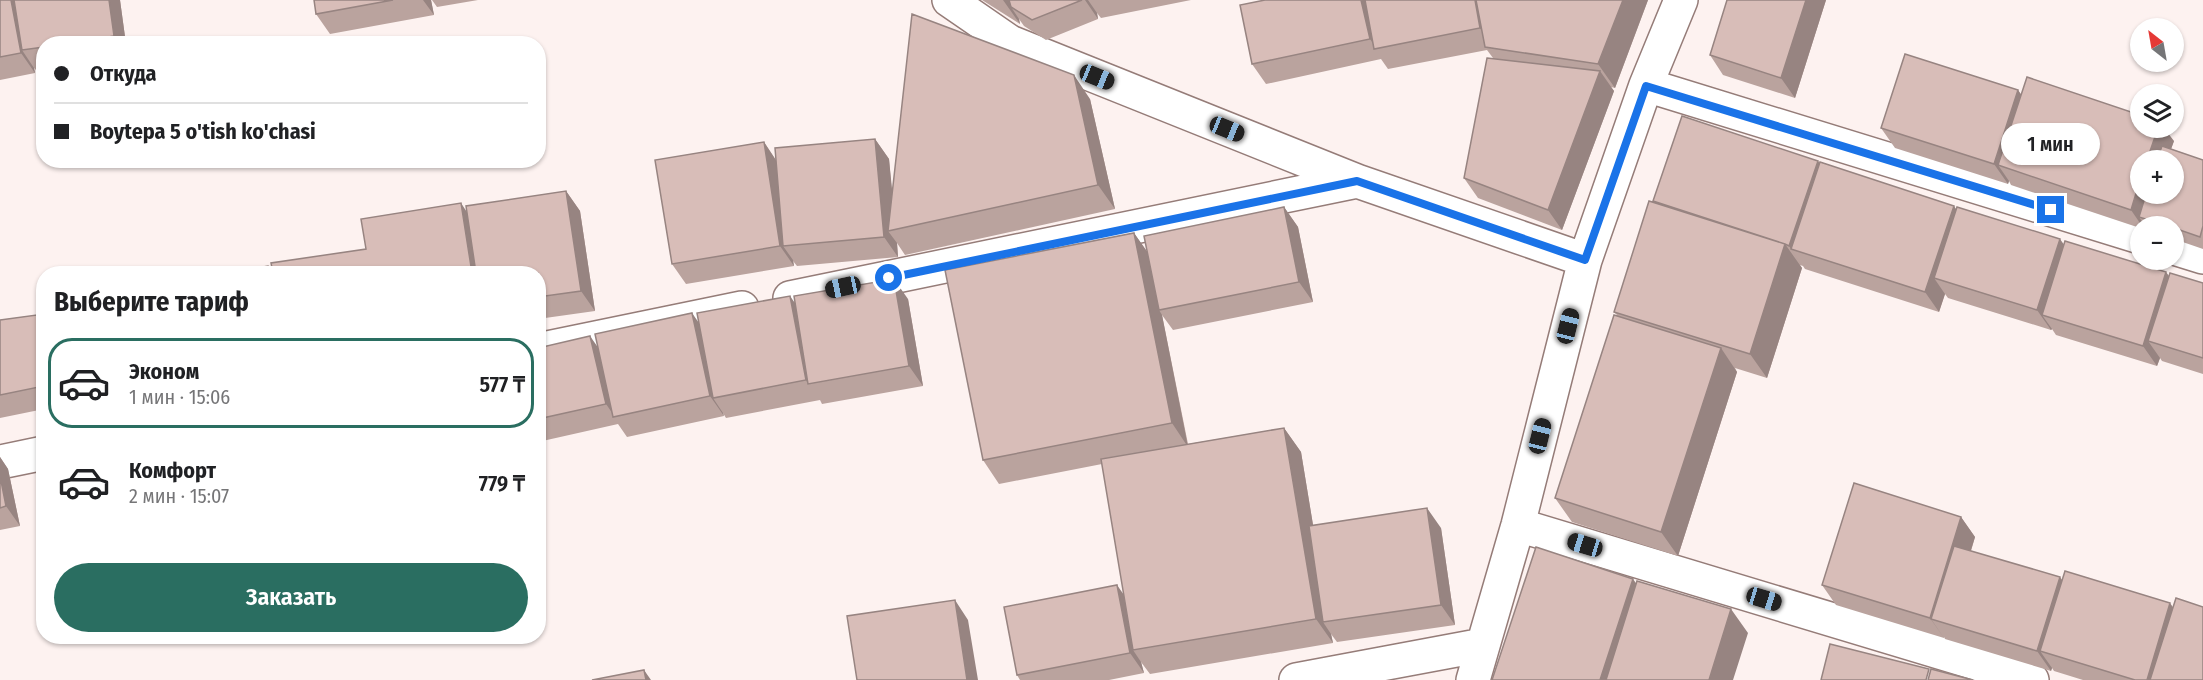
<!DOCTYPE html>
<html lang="ru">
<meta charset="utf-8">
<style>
body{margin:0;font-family:"Fira Sans Condensed",sans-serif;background:#f6f6f6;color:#202124;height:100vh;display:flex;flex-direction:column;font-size:22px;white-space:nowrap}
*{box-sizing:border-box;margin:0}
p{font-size:20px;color:#757577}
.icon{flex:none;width:33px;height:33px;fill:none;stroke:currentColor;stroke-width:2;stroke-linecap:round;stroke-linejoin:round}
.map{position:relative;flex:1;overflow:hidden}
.details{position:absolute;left:36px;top:266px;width:510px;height:378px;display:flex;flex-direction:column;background:#fff;border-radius:24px;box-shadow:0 2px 4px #0004}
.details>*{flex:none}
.guide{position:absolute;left:36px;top:36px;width:510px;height:132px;border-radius:24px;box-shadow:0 2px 4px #0004;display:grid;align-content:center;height:132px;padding:0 18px;background:#fff}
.needle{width:39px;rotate:329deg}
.fabs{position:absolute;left:2130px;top:18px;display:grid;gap:12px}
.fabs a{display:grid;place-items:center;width:54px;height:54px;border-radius:50%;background:#fff;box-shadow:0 2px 4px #0004;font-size:30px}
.end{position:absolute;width:27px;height:27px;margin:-14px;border:8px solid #1a73e8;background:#fff;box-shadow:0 0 0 3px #fff}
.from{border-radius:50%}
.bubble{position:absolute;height:42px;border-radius:21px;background:#fff;box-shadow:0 2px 4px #0004;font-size:20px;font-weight:600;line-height:42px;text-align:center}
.car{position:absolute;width:18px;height:36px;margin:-18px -9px;border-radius:8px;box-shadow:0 0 4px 2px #0007;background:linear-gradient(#222 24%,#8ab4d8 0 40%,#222 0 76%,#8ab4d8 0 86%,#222 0)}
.guide b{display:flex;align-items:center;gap:21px;height:57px;font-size:22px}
.guide b+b{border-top:2px solid #e0e0e0}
.guide i{width:15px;height:15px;background:#202124}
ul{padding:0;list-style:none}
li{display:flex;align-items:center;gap:18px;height:90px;margin:0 12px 9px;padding:0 6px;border:3px solid transparent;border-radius:24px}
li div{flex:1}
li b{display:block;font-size:22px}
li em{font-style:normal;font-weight:600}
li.selected{border-color:#2a6e61}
li>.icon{width:54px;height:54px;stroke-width:1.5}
h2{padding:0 18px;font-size:27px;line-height:72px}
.button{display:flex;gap:12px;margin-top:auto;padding:12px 18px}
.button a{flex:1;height:69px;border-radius:36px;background:#2a6e61;color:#fff;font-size:24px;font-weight:600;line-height:69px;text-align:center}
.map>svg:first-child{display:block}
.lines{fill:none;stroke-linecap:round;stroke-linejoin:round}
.minor-casing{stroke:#957c78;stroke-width:36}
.minor{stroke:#fff;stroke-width:33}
.wall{fill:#baa39e}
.shaded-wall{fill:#978481}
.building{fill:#d8bdb8;stroke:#978481;stroke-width:1.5}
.route{stroke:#1a73e8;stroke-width:8}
</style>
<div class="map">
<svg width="2203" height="680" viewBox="0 0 2203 680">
<rect width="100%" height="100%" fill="#fdf2f0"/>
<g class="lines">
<g class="minor-casing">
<path id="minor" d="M949,0L1010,42L1357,181L1585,260
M1646,85L2140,237
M2174,248L2203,257
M790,298L1357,181
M538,350L742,308
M0,462L44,453
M1518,525L2032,680
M1296,680L1483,645
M1473,680L1518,525L1585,260L1646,85L1681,0"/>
</g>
<use href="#minor" class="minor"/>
</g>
<path class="wall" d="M0,0H120L126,44H44V69L36,70L34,68L35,73L0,80Z
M314,0H431L434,15L330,34L316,14Z
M432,0H478L437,7Z
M982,0H1191L1101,18L1097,13L1098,19L1046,40L1024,26L1019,19L1020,24Z
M1648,0L1615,88L1611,87L1614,91L1562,230L1478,198L1464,178L1493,58L1487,50L1388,69L1381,59L1266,84L1252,64L1240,5Z
M1727,0H1826L1795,98L1723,75L1710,55Z
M2018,90L2021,95L2174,141L2171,149L2203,160V249L2174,239V226H2140V228L2011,185L2009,181L2008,184L1895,148L1881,128Z
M1090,99L1115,209L905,255L897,243L898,257L797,266L793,261L794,266L686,284L672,264L764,142L776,160L875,139L889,159L892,194Z
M1819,163L1954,206L1956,210L2064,244L2169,276L2203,283V374L2162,361L2160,358L2157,366L2056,335L2052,329L2051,330L1948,298L1945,294L1939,312L1805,269L1803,266L1800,265L1802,268L1767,378L1735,368L1737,372L1678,556L1572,522L1555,498L1617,315L1614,312L1654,203L1653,201Z
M566,191L580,211L595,311L538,319V273H228L268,266L272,273L366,249L467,212Z
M1284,207L1298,227L1313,302L1173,330L1162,315L1188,444L1284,428L1301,452L1313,525L1441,528L1455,625L1337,642L1331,634L1333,643L1150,674L1141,662L1144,673L1109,680H1020L1017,675L1124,595L1102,464L999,484L983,460L1134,233L1147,252Z
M908,299L923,386L822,404L820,400L726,418L723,413L724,416L627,437L618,424L538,442V348L598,346L698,322L795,302Z
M44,314V409L0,418V320Z
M0,457L8,469L20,526L0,530Z
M1961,517L1975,537L1971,551L2062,581L2203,680H2083L2054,671L2052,668L2051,671L1945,639L1944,637V638L1836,605L1822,585Z"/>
<path class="shaded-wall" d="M11,0H21L22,50L34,68L35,73L21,53Z
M109,0H120L126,44H119L114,36Z
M423,0H431L434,15Z
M1003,0H1015L1011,7L1019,19L1020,24Z
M1085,0H1088L1097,13L1098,19Z
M1361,0H1371L1377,49L1370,39Z
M1475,0H1485L1494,48L1480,28Z
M1623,0H1648L1615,88L1598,64Z
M1806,0H1826L1795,98L1781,78Z
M1600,71L1614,91L1562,230L1548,210Z
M1074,75L1090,99L1115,209L1098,185Z
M2018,90L2032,110L1998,165L2009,181L2008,184L1994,164Z
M2158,128H2164L2174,141L2167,160H2147Z
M875,139L889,159L896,229L888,231L897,243L898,257L884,237Z
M764,142L777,162L783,246L793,260L794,266L780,246Z
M1818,161L1832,181L1791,249L1802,266L1789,246Z
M2140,180V194H2156L2139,217L2145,226H2142L2131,210Z
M566,191L580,211L595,311L581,291Z
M461,203L474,223L483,273H472Z
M1954,206L1967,226L1934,278L1945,294L1939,312L1925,292Z
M1284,207L1298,227L1313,302L1299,282Z
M1134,233L1151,257L1159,310L1162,315L1188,447L1172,423Z
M2060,239L2074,259L2042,315L2052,329L2051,330L2037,310Z
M1785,244L1802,268L1767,378L1750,354Z
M2166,272L2180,291L2148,341L2160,358L2157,366L2143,346Z
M894,279L908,299L923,386L909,366Z
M790,296L804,316L808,384L806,380Z
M692,313L706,333L713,398L723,413L724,416L710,396Z
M590,336L604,356L615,417L606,404Z
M1721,348L1737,372L1678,556L1661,532Z
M1284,428L1301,452L1329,622H1323L1331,634L1333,643L1316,619Z
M0,457L8,469L20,526L6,506L0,476Z
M1427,508L1441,528L1455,625L1441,605Z
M1961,517L1975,537L1948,624L1931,619L1944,638L1930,618Z
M2060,577L2074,597L2040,651L2052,668L2051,671L2037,651Z
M1633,579L1650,603L1624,680H1600Z
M1117,585L1131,605L1133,650L1141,662L1144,673L1130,653Z
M955,600L968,620L978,680H967Z
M2170,603L2184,623L2167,680H2147Z
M1731,609L1748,633L1733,680H1709Z
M644,670L651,680H646Z"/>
<path class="building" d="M0,0H11L21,53L0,57Z
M14,0H109L114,36L67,44H44V47L22,50Z
M314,0H393L316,14Z
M1009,0H1082L1032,20L1011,7Z
M1265,0H1361L1370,39L1252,64L1240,5Z
M1365,0H1475L1480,28L1374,49Z
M1476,0H1623L1598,64L1485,47Z
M1727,0H1806L1781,78L1710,55Z
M912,14L1074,75L1098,185L888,231Z
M1905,54L2018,90L1994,164L1881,128Z
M1487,58L1600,71L1548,210L1464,178Z
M2027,77L2140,115V128H2158L2147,160H2140V180L2131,210L1998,165Z
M1682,116L1818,161L1789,246L1785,244L1653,201Z
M875,139L884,237L783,246L775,148Z
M764,142L780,246L672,264L655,160Z
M2162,146L2203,160V226L2200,237L2174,228V226H2168L2139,217L2146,194H2174V160H2157Z
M1820,162L1954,206L1925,292L1791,249Z
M566,191L581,291L538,297V273H476L466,206Z
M1649,201L1785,244L1750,354L1614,312Z
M461,203L472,273H273L271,263L366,249L361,219Z
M1284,207L1299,282L1159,310L1144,236Z
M1957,207L2060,239L2037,310L1934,278Z
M1134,233L1172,423L983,460L945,270Z
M2065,241L2166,272L2143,346L2042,315Z
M268,266L269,273H228Z
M2170,273L2203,283V358L2148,341Z
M894,279L909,366L808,384L794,296Z
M790,296L806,380L713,398L697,313Z
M692,313L710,396L613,417L595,334Z
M44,314V386L0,395V320Z
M1614,315L1721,348L1661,532L1555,498Z
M590,336L606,404L538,419V348Z
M1284,428L1316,619L1133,650L1101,459Z
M0,476L6,506L0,508Z
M1854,483L1961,517L1930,618L1822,585Z
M1427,508L1441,605L1323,622L1309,526Z
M1954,546L2060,577L2037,651L1931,619Z
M1536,547L1633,579L1600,680H1492Z
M2065,571L2170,603L2147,680H2135L2040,651Z
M1637,581L1731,609L1709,680H1606Z
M1117,585L1130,653L1017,675L1004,607Z
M2176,598L2203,607V680H2150Z
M955,600L967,680H857L847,616Z
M1830,644L1929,669L1926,680H1821Z
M1931,669L1973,680H1928Z
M644,670L646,680H592Z"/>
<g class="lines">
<path class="route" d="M889,278L1357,181L1585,260L1646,86L2051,210"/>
</g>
</svg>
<div class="fabs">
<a><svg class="needle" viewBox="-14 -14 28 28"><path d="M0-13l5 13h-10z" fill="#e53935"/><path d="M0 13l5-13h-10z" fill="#757577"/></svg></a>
<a><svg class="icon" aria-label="layers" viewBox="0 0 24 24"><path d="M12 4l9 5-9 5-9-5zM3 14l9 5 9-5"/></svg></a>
<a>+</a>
<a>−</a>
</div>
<i class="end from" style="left:889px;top:278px"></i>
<i class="end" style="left:2051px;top:210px"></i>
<div class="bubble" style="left:2001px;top:123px;width:99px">1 мин</div>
<i class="car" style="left:1097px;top:77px;rotate:112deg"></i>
<i class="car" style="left:1227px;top:129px;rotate:112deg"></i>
<i class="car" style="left:843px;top:287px;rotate:258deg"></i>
<i class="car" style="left:1568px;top:326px;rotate:14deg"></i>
<i class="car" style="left:1540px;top:436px;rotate:14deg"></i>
<i class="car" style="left:1585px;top:545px;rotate:287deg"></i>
<i class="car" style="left:1764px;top:599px;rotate:107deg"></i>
<div class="guide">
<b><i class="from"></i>Откуда</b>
<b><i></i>Boytepa 5 o'tish ko'chasi</b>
</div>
<section class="details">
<h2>Выберите тариф</h2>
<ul>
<li class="selected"><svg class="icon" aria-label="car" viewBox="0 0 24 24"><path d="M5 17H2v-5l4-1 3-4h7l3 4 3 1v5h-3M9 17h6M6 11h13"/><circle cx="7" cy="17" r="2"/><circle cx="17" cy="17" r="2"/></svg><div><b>Эконом</b><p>1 мин · 15:06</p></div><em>577 ₸</em></li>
<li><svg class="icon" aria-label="car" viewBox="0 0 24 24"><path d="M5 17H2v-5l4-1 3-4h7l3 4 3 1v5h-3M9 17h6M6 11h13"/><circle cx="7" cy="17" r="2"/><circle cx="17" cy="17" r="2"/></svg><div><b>Комфорт</b><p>2 мин · 15:07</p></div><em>779 ₸</em></li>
</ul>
<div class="button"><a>Заказать</a></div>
</section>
</div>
